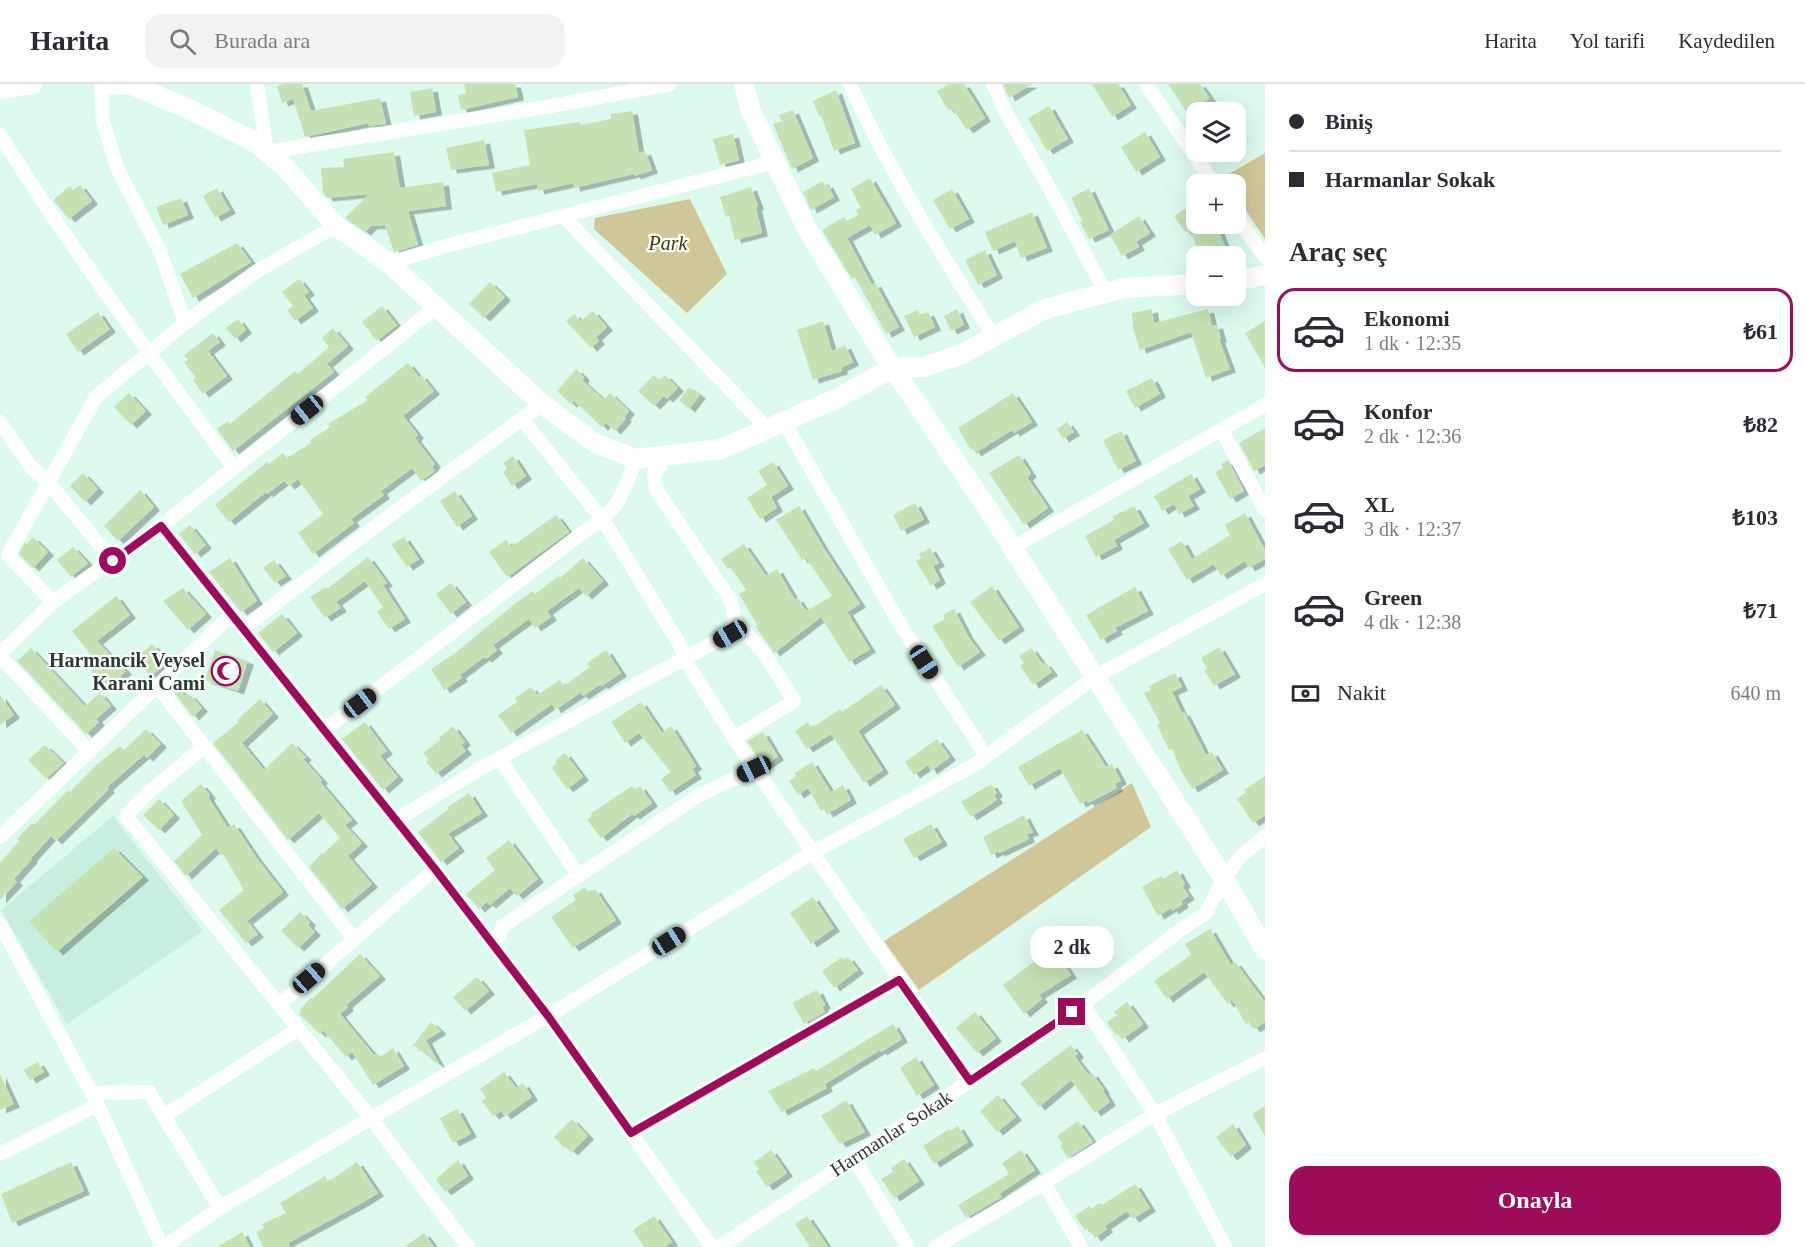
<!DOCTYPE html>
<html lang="tr">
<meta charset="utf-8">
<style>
body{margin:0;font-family:"Times New Roman",serif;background:#f2f2f3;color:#2b2b33;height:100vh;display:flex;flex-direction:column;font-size:22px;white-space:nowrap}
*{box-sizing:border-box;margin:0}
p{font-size:20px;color:#7c7c81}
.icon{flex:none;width:33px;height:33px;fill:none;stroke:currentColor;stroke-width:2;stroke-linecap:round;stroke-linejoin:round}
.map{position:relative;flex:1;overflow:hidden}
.side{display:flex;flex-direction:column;background:#fff;width:540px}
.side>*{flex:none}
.guide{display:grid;align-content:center;height:132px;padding:0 24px;background:#fff}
.buttons{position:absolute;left:1186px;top:18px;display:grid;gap:12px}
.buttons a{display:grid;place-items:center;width:60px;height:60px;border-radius:12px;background:#fff;box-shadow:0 6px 24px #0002;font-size:30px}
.end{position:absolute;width:27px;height:27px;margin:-14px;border:8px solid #9c0c5a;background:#fff;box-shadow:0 0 0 3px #fff}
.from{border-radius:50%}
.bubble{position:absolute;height:42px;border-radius:18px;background:#fff;box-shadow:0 6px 24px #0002;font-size:20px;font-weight:700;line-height:42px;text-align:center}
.car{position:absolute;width:18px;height:36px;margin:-18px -9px;border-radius:8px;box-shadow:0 0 4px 2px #0007;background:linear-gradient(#222 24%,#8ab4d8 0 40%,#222 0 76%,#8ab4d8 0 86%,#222 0)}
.guide b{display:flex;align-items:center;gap:21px;height:57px;font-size:22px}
.guide b+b{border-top:2px solid #e1e1e2}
.guide i{width:15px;height:15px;background:#2b2b33}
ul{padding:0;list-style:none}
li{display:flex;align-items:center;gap:18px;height:84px;margin:0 12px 9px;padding:0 12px;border:3px solid transparent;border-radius:18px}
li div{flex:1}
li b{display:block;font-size:22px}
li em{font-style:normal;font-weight:700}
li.selected{border-color:#9c0c5a}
li>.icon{width:54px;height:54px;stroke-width:1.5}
h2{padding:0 24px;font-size:27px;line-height:72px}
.pay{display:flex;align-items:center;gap:15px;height:66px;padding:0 24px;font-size:22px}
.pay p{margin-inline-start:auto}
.primary-button{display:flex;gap:12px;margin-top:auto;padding:12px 24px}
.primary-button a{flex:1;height:69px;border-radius:18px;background:#9c0c5a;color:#fff;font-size:24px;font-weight:700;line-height:69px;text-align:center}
header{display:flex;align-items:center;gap:36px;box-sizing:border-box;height:84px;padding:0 30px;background:#fff;border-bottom:2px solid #e1e1e2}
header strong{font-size:28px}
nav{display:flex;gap:33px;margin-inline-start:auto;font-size:21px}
.search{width:420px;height:54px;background:#f2f2f3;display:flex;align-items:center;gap:15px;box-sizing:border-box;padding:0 21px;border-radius:18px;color:#7c7c81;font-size:22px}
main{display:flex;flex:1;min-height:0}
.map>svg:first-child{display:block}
.built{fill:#c8eedf}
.green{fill:#cfc799}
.building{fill:#c6e2b5;filter:url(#shadow)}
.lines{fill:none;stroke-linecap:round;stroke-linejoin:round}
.street{stroke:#fff;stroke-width:14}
.secondary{stroke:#fff;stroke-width:20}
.route{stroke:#9c0c5a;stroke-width:8}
.labels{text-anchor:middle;stroke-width:4.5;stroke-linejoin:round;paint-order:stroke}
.park-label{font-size:20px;font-style:italic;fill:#3e370f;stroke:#fff}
.poi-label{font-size:20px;font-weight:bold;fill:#2e3a35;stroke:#fff;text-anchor:end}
.street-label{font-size:20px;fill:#2e3a35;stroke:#fff}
</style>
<header>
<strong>Harita</strong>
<div class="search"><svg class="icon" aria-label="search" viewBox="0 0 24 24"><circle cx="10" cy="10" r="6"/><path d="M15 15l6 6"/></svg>Burada ara</div>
<nav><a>Harita</a><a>Yol tarifi</a><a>Kaydedilen</a></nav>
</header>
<main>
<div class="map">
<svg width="1265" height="1163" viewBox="0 0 1265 1163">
<defs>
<filter id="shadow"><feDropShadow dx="6" dy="3.5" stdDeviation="0" flood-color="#0004"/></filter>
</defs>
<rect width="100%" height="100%" fill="#dbfaed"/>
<path class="built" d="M113,732L203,847L67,940L1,826Z"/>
<path class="green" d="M1265,69V155L1236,112V100H1229L1224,93Z
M690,115L727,190L687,229L594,145L595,134Z
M1132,699L1151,743L919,906L884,857Z"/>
<path class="building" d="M284,0H302L311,27L380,14L386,40L369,42L368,39L305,53L293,15L282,19L277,2Z
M464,0H515L518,13L461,26L458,11L466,9Z
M949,0H964L985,34L967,46L952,24L948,26L937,7Z
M1003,0H1032L1009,14Z
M1092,0H1118L1131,21L1112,33Z
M1168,0H1200L1210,14L1188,30Z
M432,4L436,28L414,32L410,8Z
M836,6L855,59L834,67L821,31L819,32L813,17Z
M1049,22L1068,55L1047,67L1028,34Z
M793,26L813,74L792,85L773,40L782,37L779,31Z
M632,27L639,69L645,67L652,86L635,92L634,90L574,104L573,99L538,107L537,100L496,108L492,89L530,81L524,46L580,38L581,41L611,35V30Z
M1145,48L1160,73L1136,88L1121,63Z
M733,50L739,76L720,81L713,55Z
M484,56L489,81L451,86L446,64Z
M394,68L400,104L443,98L446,122L408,127L418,161L394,168L385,141L371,142L365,148L345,134L369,110L327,114L323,108L321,84L344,83L343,75Z
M870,94L896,139L875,151L870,141L847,154L872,201L875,199L899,243L886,250L855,193L852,195L822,146L844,133L846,137L858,131L856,126L861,124L851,105Z
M823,97L824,101L827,100L834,113L811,126L803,108Z
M80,101L92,117L69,135L53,116L70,102L73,106Z
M751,103L758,122L756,123L762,149L735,156L729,132L726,133L720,113Z
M217,104L230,126L215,134L203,112Z
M1089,104L1109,146L1089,155L1080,138L1082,137L1071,114Z
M952,105L969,135L950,145L933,116Z
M181,114L188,131L163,141L156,123Z
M1192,121L1197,129V140H1216L1226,165L1211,172H1202L1189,146L1185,148L1174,132Z
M1032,128L1047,164L1021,174L1015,157L993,167L985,148Z
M1139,132L1150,149L1136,158L1139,163L1122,172L1110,151Z
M237,159L251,178L193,214L180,190Z
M985,166L997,191L978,201L965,176Z
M299,195L309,208L304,211L313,224L295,237L287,226L293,222L282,208Z
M490,198L505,213L484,234L469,220Z
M382,222L397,241L377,257L362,238Z
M957,225L964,241L951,247L944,232Z
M1152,225L1154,239L1208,225L1212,242L1217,241L1221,255H1219L1230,285L1206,294L1191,248L1140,266L1133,244L1132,229Z
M918,226L920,232L928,228L935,243L914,253L904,232Z
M593,227L607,243L596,253L599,257L591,264L566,237L574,230L581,237Z
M98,228L110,245L78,268L66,250Z
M238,235L246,246L235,255L226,244Z
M823,237L832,267L845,261L853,278L841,284L842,287L813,296L797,246Z
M1265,237V284L1245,249Z
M333,244L348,262L327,280L334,288L233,367L217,345L228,337L230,340L295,287L298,290L329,263L322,254Z
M213,249L220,258L208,267L227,292L203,310L193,296L196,294L184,278L188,276L184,271Z
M408,279L419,293L421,291L434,307L403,332L418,351L415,354L435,380L432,383L435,387L421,397L412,384L381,407L384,411L351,435L354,439L313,470L298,449L323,430L298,395L289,402L284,397L267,410L266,408L229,438L215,421L267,378L269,380L283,369L287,374L311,359L310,356L330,343L328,340L368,316L365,313Z
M576,285L584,293L582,296L604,316L610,309L629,327L624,333L626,334L615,347L606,339L602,343L574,317L571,320L557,307Z
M654,291L659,297L665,291L678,304L667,315L664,312L654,322L638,307Z
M1152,294L1160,310L1135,324L1126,307Z
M689,303L700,311L689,325L679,316Z
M129,309L146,327L131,341L114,323Z
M1013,309L1032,338L1014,349L1012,346L975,369L973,365L971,366L958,344Z
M1067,338L1074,348L1063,355L1057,345Z
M1265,344V381L1254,387L1239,359Z
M1121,347L1136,377L1118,386L1103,356Z
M1019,371L1031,390L1027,393L1048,424L1024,441L989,389Z
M513,372L526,392L512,402L503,388L507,385L503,379Z
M1228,376L1244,407L1230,415L1215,388L1223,384L1221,380Z
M773,378L788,402L771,413L777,424L760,435L747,414L767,401L758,387Z
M83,389L98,405L85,418L70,402Z
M1191,390L1200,405L1188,412L1194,422L1179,430L1174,420L1162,427L1154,412Z
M140,406L154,423L118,457L104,442Z
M455,407L472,432L457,443L440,417Z
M915,419L924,435L901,447L893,431Z
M799,422L823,463L860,520L847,528L870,565L849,578L821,533L774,569L755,542L757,541L739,510L746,506L731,483L728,485L721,475L744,460L766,492L777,485L795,516L797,514L806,527L832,512L806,474L802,476L776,436Z
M1134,422L1144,439L1114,456L1117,462L1096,473L1085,452L1114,436L1112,433Z
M1245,429L1265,466V475L1249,484L1245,477L1221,492L1214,480L1187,496L1168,465L1182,457L1192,475L1230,451L1225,441Z
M556,431L569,448L507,493L489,468L506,456L511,463Z
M190,441L206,461L195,470L179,450Z
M33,453L48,468L33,484L19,470L25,458L27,460Z
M404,453L419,475L407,483L391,460Z
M73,463L88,479L71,493L57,476Z
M930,464L939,479L933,482L940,496L931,502L916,477L921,474L919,470Z
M368,473L387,499L383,501L405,535L389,545L377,528L383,523L365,497L336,518L341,524L325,534L310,513L326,503L327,505Z
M230,474L257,517L241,528L209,488Z
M583,474L603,497L586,512L579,504L547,527L551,533L535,544L529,535L493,561L497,566L486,575L484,573L460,591L462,594L444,606L431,585L454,570L517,518L533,507L535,510L559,492L560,494Z
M274,476L286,492L275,499L263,484Z
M451,499L466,518L451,530L436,510Z
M992,502L1019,543L999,557L970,518Z
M1135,503L1148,527L1115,544L1117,547L1101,556L1086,531Z
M183,504L206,530L188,546L163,517Z
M116,512L130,531L97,557L126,587L108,604L88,583L95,576L72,547Z
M954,525L968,552L980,568L958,583L932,542L945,535L943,531Z
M282,530L297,549L273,568L258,549Z
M152,560L169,578L151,592L135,575Z
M1219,563L1235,590L1214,602L1204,586L1207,584L1201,574Z
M31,564L85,622L100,609L111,622L96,635L99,638L86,650L17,577Z
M1031,564L1043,580L1045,579L1052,588L1033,601L1020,582L1024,579L1019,572Z
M215,566L248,577L238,607L205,596Z
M606,566L621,589L602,602L601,600L583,612L580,609L555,626L552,620L511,649L498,631L517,618L515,614L531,603L537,611L560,596L564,602L590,583L587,579Z
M1175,589L1182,603L1172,608L1182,629L1184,628L1206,671L1212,668L1223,686L1192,705L1181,687L1172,665L1169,666L1157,641L1160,639L1144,609L1151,606L1149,602Z
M881,601L895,621L858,647L883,686L864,699L831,650L807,665L795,647L808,638L812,644L840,625L842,628Z
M177,603L185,611H190L202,624L193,633L173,607Z
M0,611L14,631L0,641Z
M260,615L273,630L242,659L264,686L292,659L306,673L303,675L322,696L320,698L352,736L345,741L362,759L348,772L372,800L342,825L309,783L322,769L323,770L340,754L319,729L288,756L213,659L239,638L237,636Z
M641,618L662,649L671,642L696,682L692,685L696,691L670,708L661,695L671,688L639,649L625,659L611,638Z
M365,638L387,667L380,672L398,693L383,706L342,655Z
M453,642L465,658L461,661L466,667L436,690L426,678L429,676L423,669L440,656L439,654Z
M146,645L161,660L147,674L144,671L107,703L109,705L56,757L51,752L31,774L32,775L14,795L17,798L0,816V779L19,757L17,755L32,739L34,741L68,706L70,708L96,681L120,662L124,666Z
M1082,646L1106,683L1112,680L1121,697L1115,700L1117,704L1088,719L1087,716L1080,720L1060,684L1029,702L1018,683Z
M763,648L778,673L764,682L747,657Z
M937,655L950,673L931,687L928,681L914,691L905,678Z
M45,661L64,679L46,695L28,676Z
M565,669L583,693L567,705L552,684L557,679L555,677Z
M812,678L831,708L843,701L851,716L827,730L824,725L821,727L808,704L798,711L789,697L796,692L795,689Z
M1265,692V731L1253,739L1237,715L1246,708L1244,706Z
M201,700L210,711L208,713L228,744L234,740L256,773L283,808L247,837L258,850L246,859L219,826L244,806L223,770L221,771L216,764L186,792L174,777L202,751L181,717Z
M991,700L997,709L994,711L997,716L971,733L961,718Z
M632,702L635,705L640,702L652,719L634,732L632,730L601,754L587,736L592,732L590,730Z
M469,709L482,729L448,750L459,764L441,778L418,748L449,725L448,723Z
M159,715L174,731L159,746L143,731Z
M1024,731L1033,748L1027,750L1029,755L999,769L998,767L991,771L983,753Z
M931,740L942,758L914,774L903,755Z
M509,756L538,795L517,812L510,804L490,821L487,818L479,825L466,810L495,786L486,774Z
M114,764L143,793L57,868L29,837Z
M1177,786L1185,800L1182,802L1189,812L1181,817L1183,820L1172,827L1171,824L1158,832L1142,803L1161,792L1163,795Z
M585,803L589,809L595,805L616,836L573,864L551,833L576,816L573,811Z
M813,813L834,844L811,860L790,829Z
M300,828L310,838L308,841L315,848L298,864L281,847Z
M1210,845L1231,881L1235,878L1265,918V938L1254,945L1249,938L1246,940L1232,916L1228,920L1204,888L1167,915L1154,897L1191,871L1185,860Z
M1052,861L1071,891L1039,911L1042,915L1024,930L1003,901L1034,878L1032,874Z
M360,870L380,892L346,921L348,923L340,930L374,971L378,969L380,973L393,964L404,982L373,1001L352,968L346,973L323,946L320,950L299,930L301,927L300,926L310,914L312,915Z
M842,873L844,876L848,873L858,886L834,904L822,887Z
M477,893L489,907L465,927L453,913Z
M817,906L825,921L822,923L825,928L804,940L792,919Z
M1127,918L1143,940L1123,955L1119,949L1116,951L1107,938L1117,931L1114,928Z
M975,928L996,954L977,969L956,944Z
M431,938L441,947L426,956L440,982L415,962L411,964Z
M893,940L902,955L881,968L880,966L825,1000L827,1004L782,1028L768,1007L814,984L816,987Z
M1071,961L1078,970L1075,973L1089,991L1092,989L1104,1006L1103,1007L1110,1018L1095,1029L1071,996L1039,1023L1020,999Z
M916,973L934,1001L917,1012L900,984Z
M38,978L44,988L30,996L24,986Z
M504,988L516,1004L523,999L532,1013L505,1032L501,1027L493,1032L482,1017L486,1014L480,1005Z
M0,990L14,1020L0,1026Z
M998,1011L1016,1033L997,1048L980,1027Z
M846,1016L865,1048L840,1060L821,1032Z
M1265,1022V1052L1252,1030Z
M457,1025L471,1050L453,1059L440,1034Z
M572,1035L588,1052L572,1068L566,1063L564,1064L554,1053Z
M1078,1037L1093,1058L1068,1074L1060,1062L1063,1060L1057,1052Z
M1233,1040L1246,1061L1231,1073L1216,1053Z
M958,1042L968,1058L934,1080L923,1062L949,1045L950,1047Z
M771,1066L787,1089L767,1103L756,1088L759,1085L754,1078Z
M1021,1066L1035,1086L999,1110L1002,1113L966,1134L958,1121L1009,1090L1002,1079Z
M904,1075L919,1097L894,1114L881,1095L893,1088L891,1084Z
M458,1076L468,1092L445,1108L436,1095Z
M71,1078L84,1107L12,1139L1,1110Z
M357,1078L378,1109L362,1119L288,1159L290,1163H263L256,1148L264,1144L262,1140L286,1129L280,1119L325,1092L328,1098Z
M1135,1100L1150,1124L1133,1135L1127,1127L1105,1142L1107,1145L1095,1154L1088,1144L1085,1146L1075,1132L1089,1122L1091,1125L1100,1119L1102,1121Z
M654,1132L672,1158L664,1163H644L633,1146Z
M807,1132L828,1163H810L795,1140Z
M242,1148L250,1163H217Z
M424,1149L434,1163H404Z"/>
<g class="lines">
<path class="street" d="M101,0L103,38L118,86L160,167L185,239
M257,0L267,68L546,23L670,0
M850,0C890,88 942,171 994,253
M993,0L1005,27L1045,96L1106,209
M1146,0L1214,100
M0,51C72,166 153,275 234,384
M563,132L768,345
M1236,132L1265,173
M389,179L449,161L775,78
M522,335L603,436L680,561L685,576L734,654L970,997
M0,338L31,383L48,398L113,477
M784,338L900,540L986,672
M1222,347L1265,426
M161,442L435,785L548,932L712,1163
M1012,464L1265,321
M53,518L8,471L96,313L185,239L257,187L336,142
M244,544L373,444L542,320
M0,570L53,518L161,442L435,224
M0,572L90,668
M158,603L354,855
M324,646L586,446C620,426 622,410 636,375
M734,654L794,617L764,569L735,537
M205,662L149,708L126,732L371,1034L468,1163
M499,674L579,792
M396,736L483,683L730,550L735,537L731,517L656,405L654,390L667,371
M0,753L232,530
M0,840L98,1021L0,1070
M495,863L503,842L698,712L754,685
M1083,920L1155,1030L1225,1163
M279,921L435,785
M91,1009L149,1008L220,1124
M98,1021L162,1163
M164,1032L298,945
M631,1049L899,896
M853,1073L908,1163
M1044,1099L1081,1163
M164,1163L220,1124L371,1034L548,932L812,769L974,681L1095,593L1265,500
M719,1163L1061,937L1179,847L1206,829L1224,795L1240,773L1265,752
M935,1163L1044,1099L1155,1030L1265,974"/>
<path class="secondary" d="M104,0L132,1L193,27L255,58L285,83L336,142L389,179L542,320L595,359L636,375L721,365L838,314L892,284L924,283L962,270L1045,225L1124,204L1197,200
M744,0L750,25L806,143L882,268L990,428L1224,795L1265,866
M0,5L32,0
M1236,197L1265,191"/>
</g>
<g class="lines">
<path class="route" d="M113,477L161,442L435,785L548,932L631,1049L899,896L970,997L1072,928"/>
</g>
<defs>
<g id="mosque-ring" transform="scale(1.5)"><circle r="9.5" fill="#fff" stroke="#9c0c5a" stroke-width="1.5"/><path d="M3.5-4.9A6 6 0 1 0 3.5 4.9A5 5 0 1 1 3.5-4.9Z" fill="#9c0c5a"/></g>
</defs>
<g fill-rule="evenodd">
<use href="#mosque-ring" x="226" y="587"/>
</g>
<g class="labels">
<g class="park-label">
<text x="668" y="166">Park</text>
</g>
<g class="poi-label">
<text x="205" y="583">Harmancik Veysel<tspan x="205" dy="23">Karani Cami</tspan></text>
</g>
<g class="street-label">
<text transform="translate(891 1049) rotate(-33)" y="7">Harmanlar Sokak</text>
</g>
</g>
</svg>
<div class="buttons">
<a><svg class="icon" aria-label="layers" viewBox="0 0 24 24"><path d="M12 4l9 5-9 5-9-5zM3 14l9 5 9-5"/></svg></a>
<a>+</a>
<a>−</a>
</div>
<i class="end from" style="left:113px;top:477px"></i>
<i class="end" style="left:1072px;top:928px"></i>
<div class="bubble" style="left:1030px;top:842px;width:84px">2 dk</div>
<i class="car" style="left:307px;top:326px;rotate:231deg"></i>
<i class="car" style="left:730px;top:550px;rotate:240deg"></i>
<i class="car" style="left:924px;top:578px;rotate:147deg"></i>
<i class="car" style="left:360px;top:619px;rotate:53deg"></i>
<i class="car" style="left:754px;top:685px;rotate:245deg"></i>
<i class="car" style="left:669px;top:857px;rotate:58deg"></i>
<i class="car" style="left:309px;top:894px;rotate:49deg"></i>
</div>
<section class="side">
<div class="guide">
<b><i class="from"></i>Biniş</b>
<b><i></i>Harmanlar Sokak</b>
</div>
<h2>Araç seç</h2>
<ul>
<li class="selected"><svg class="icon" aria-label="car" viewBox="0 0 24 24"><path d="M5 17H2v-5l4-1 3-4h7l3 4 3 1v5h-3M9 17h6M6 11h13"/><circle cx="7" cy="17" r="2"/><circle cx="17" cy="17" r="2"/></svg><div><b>Ekonomi</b><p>1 dk · 12:35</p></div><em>₺61</em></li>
<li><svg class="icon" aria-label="car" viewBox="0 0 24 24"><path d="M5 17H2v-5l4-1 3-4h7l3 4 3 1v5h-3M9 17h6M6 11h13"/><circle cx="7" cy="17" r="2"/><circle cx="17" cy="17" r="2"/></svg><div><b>Konfor</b><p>2 dk · 12:36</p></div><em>₺82</em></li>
<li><svg class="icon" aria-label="car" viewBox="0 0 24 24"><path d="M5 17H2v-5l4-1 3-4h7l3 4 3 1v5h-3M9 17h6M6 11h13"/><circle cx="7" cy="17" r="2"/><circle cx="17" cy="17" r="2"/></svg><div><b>XL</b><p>3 dk · 12:37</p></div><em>₺103</em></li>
<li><svg class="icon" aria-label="car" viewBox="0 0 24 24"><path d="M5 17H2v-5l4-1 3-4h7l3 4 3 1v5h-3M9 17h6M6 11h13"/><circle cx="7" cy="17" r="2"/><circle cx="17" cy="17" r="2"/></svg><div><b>Green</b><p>4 dk · 12:38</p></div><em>₺71</em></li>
</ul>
<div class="pay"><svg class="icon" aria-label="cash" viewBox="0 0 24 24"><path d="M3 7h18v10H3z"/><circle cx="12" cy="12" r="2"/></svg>Nakit<p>640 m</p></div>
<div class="primary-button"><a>Onayla</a></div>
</section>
</main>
